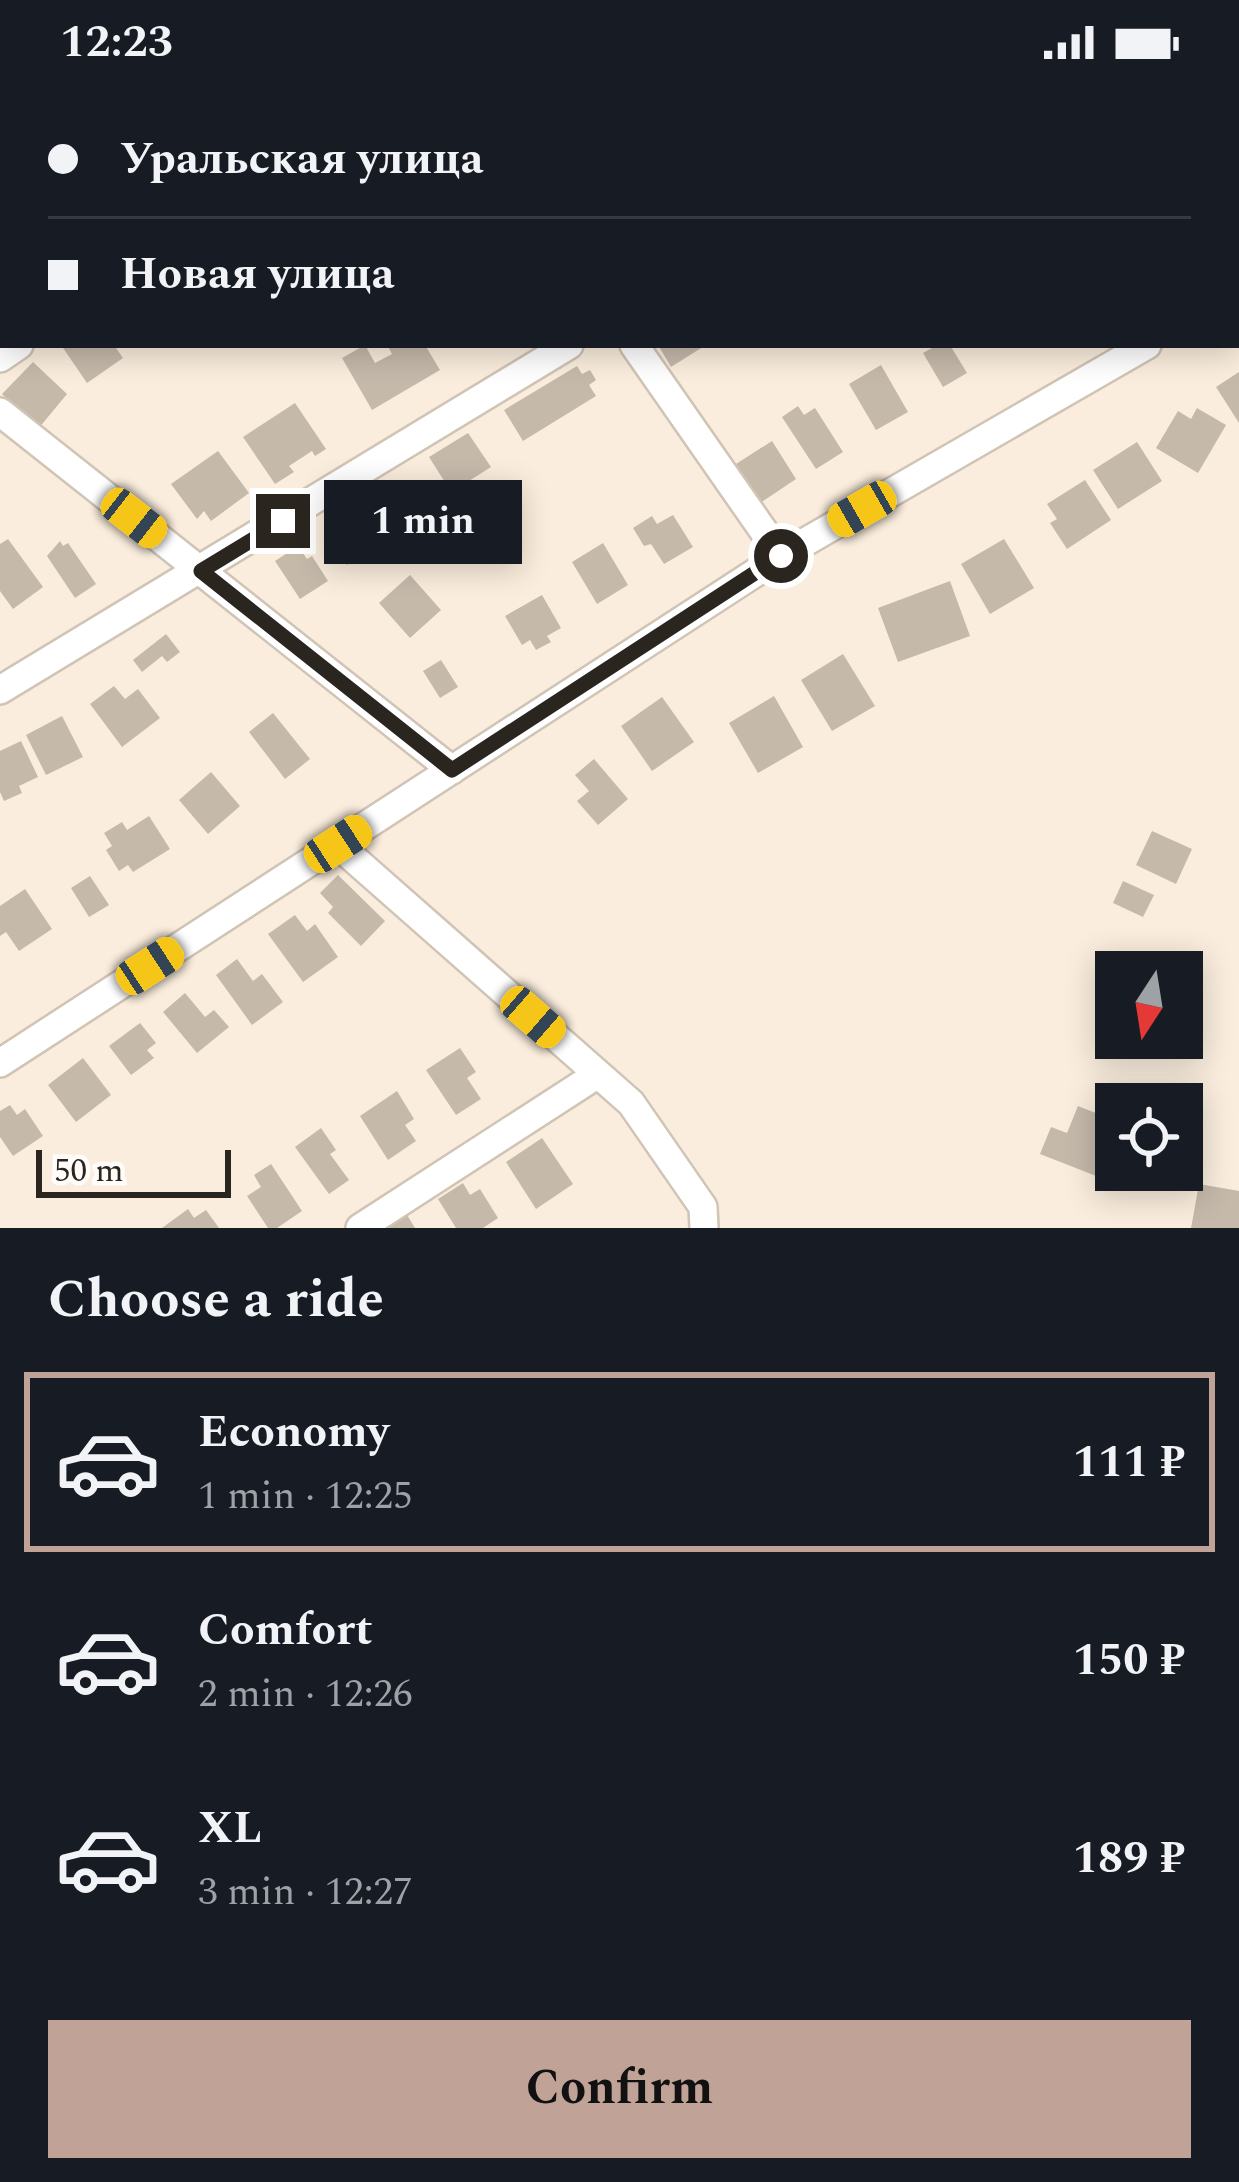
<!DOCTYPE html>
<meta charset="utf-8">
<style>
body{margin:0;font-family:Spectral,serif;background:#242831;color:#f1f3f6;height:100vh;display:flex;flex-direction:column;font-size:45px;white-space:nowrap}
*{box-sizing:border-box;margin:0}
p{font-size:39px;color:#9ea1a6}
.icon{flex:none;width:66px;height:66px;fill:none;stroke:currentColor;stroke-width:2;stroke-linecap:round;stroke-linejoin:round}
.map{position:relative;height:1144px;overflow:hidden}
.drawer{display:flex;flex-direction:column;background:#171b24;flex:1}
.drawer>*{flex:none}
.top-card{position:absolute;left:0px;top:0px;width:1239px;height:264px;box-shadow:0 6px 30px #0003;display:grid;align-content:center;height:264px;padding:0 48px;background:#171b24}
.needle{width:78px;rotate:192deg}
.buttons{position:absolute;left:1095px;top:867px;display:grid;gap:24px}
.buttons a{display:grid;place-items:center;width:108px;height:108px;border-radius:0px;background:#171b24;box-shadow:0 6px 30px #0003;font-size:60px}
.scale{position:absolute;left:36px;bottom:30px;width:195px;box-sizing:border-box;padding-left:12px;border:6px solid #2a251f;border-top:0;font-size:33px;line-height:42px;white-space:nowrap;color:#2a251f;-webkit-text-stroke:9px #fffcf9;paint-order:stroke}
.end{position:absolute;width:54px;height:54px;margin:-27px;border:15px solid #2a251f;background:#fff;box-shadow:0 0 0 6px #fff}
.from{border-radius:50%}
.bubble{position:absolute;height:84px;border-radius:0px;background:#171b24;box-shadow:0 6px 30px #0003;font-size:39px;font-weight:700;line-height:84px;text-align:center}
.car{position:absolute;width:36px;height:72px;margin:-36px -18px;border-radius:15px;box-shadow:0 0 9px 3px #0007;background:linear-gradient(#f5c518 24%,#345 0 40%,#f5c518 0 76%,#345 0 86%,#f5c518 0)}
.top-card b{display:flex;align-items:center;gap:42px;height:114px;font-size:45px}
.top-card b+b{border-top:3px solid #363941}
.top-card i{width:30px;height:30px;background:#f1f3f6}
ul{padding:0;list-style:none}
li{display:flex;align-items:center;gap:36px;height:180px;margin:0 24px 18px;padding:0 24px;border:6px solid transparent;border-radius:0px}
li div{flex:1}
li b{display:block;font-size:45px}
li em{font-style:normal;font-weight:700}
li.active{border-color:#c1a296}
li>.icon{width:108px;height:108px;stroke-width:1.5}
h2{padding:0 48px;font-size:54px;line-height:144px}
.cta{display:flex;gap:24px;margin-top:auto;padding:24px 48px}
.cta a{flex:1;height:138px;border-radius:0px;background:#c1a296;color:#111;font-size:48px;font-weight:700;line-height:138px;text-align:center}
.status{display:flex;justify-content:space-between;align-items:center;height:84px;padding:0 60px;background:#171b24;direction:ltr}
.status svg{height:33px;fill:currentColor}
.map>svg:first-child{display:block}
.building{fill:#c5b9aa}
.lines{fill:none;stroke-linecap:round;stroke-linejoin:round}
.minor-casing{stroke:#d0c4b5;stroke-width:32}
.minor{stroke:#fff;stroke-width:27}
.route{stroke:#2a251f;stroke-width:15}
</style>
<div class="status"><b>12:23</b><svg viewBox="0 0 49 12"><path d="M0 12V9h3v3zM5 12V6h3v6zM10 12V3h3v9zM15 12V0h3v12zM26 1h20v11H26zM47 4h2v5h-2z"/></svg></div>
<div class="map">
<svg width="1239" height="1144" viewBox="0 0 1239 1144">
<rect width="100%" height="100%" fill="#faeddd"/>
<path class="building" d="M61,261H114L123,274L87,299Z
M365,261L375,279L392,270L387,261H425L440,286L372,326L342,274Z
M658,261H706L671,283Z
M930,261H950L967,289L943,303L923,269L932,264Z
M33,278L67,310L38,345L2,310Z
M881,281L908,328L876,346L849,300Z
M577,282L582,290L590,286L596,296L589,301L596,312L523,357L504,326Z
M1239,288V339L1216,303Z
M295,319L326,365L315,372L312,367L289,382L294,388L275,400L243,353Z
M798,322L804,331L815,324L843,368L816,385L782,333Z
M1197,324L1226,341L1198,389L1156,364L1178,327L1191,335Z
M468,349L491,383L461,402L457,397L448,403L429,373Z
M772,357L796,395L760,419L736,380Z
M1137,358L1162,397L1118,425L1093,386Z
M218,367L249,409L211,437L204,427L197,435L171,400Z
M1085,396L1111,436L1067,465L1050,439L1057,435L1047,420Z
M381,411L414,462L389,477L379,460L347,481L325,445Z
M673,431L693,463L664,480L651,460L644,462L633,444L652,432L657,440Z
M8,455L43,503L13,525L0,507V460Z
M1004,455L1034,504L990,530L961,480Z
M60,457L63,462L68,459L96,500L75,514L47,472Z
M603,459L628,501L597,520L572,478Z
M298,462L307,475L312,472L328,497L300,515L275,477Z
M410,491L441,526L410,554L379,519Z
M950,497L970,552L898,578L878,524Z
M542,511L561,544L547,552L551,558L536,566L530,556L522,561L505,532Z
M166,550L180,568L167,578L162,572L142,588L133,576Z
M843,570L875,622L832,647L801,596Z
M441,576L458,603L440,614L423,587Z
M114,602L125,615L138,605L160,634L122,663L90,620Z
M774,612L803,663L758,689L729,639Z
M662,613L694,658L652,687L621,642Z
M273,629L310,675L285,695L249,648Z
M62,632L83,673L46,691L26,651Z
M21,657L38,693L19,702L22,709L4,717L0,708V667Z
M594,675L628,715L598,741L577,717L589,707L575,691Z
M211,688L240,722L208,750L179,716Z
M149,732L170,765L133,788L128,781L119,787L106,766L112,762L104,749L122,738L127,746Z
M1152,747L1192,765L1176,800L1136,781Z
M338,791L385,837L361,862L328,829L333,823L320,809Z
M90,792L109,821L89,833L71,804Z
M1123,797L1154,811L1143,833L1113,819Z
M25,805L52,845L19,867L6,848L0,852V822Z
M295,831L307,847L315,840L338,873L303,898L268,850Z
M237,875L253,897L262,890L283,918L252,941L216,891Z
M185,909L205,933L214,926L229,943L197,969L163,928Z
M140,939L156,959L147,966L154,974L131,991L109,962Z
M460,964L476,988L467,994L481,1015L456,1031L426,986Z
M83,974L111,1011L76,1038L48,1001Z
M397,1007L414,1035L405,1041L416,1057L388,1076L360,1032Z
M10,1021L17,1031L25,1025L43,1052L13,1072L0,1053V1027Z
M1078,1022L1116,1037V1086H1119L1114,1099L1040,1070L1051,1043L1067,1049Z
M321,1044L336,1066L330,1070L349,1096L329,1110L295,1063Z
M542,1054L573,1100L536,1125L506,1078Z
M271,1080L302,1127L277,1144H268L247,1112L261,1103L254,1091Z
M463,1099L470,1111L480,1105L498,1134L483,1144H456L438,1115Z
M1199,1100L1239,1107V1144H1191Z
M188,1125L194,1134L206,1126L219,1144H162Z
M407,1131L415,1144H386Z"/>
<g class="lines">
<g class="minor-casing">
<path id="minor" d="M452,0L454,3
M402,3L406,0
M1009,3L1014,0
M1236,210L1239,208
M634,261L781,472
M0,274L19,261
M0,328L452,686
M0,606L569,261
M337,760L631,1019L703,1123L704,1144
M0,979L781,472L1147,261
M360,1144L598,990"/>
</g>
<use href="#minor" class="minor"/>
</g>
<g class="lines">
<path class="route" d="M283,437L201,487L452,686L781,472"/>
</g>
</svg>
<div class="buttons">
<a><svg class="needle" viewBox="-14 -14 28 28"><path d="M0-13l5 13h-10z" fill="#e53935"/><path d="M0 13l5-13h-10z" fill="#9ea1a6"/></svg></a>
<a><svg class="icon" aria-label="locate" viewBox="0 0 24 24"><circle cx="12" cy="12" r="6"/><path d="M12 2v4M12 18v4M2 12h4M18 12h4"/></svg></a>
</div>
<div class="scale">50 m</div>
<i class="end from" style="left:781px;top:472px"></i>
<i class="end" style="left:283px;top:437px"></i>
<div class="bubble" style="left:324px;top:396px;width:198px">1 min</div>
<i class="car" style="left:862px;top:425px;rotate:240deg"></i>
<i class="car" style="left:134px;top:434px;rotate:128deg"></i>
<i class="car" style="left:338px;top:760px;rotate:57deg"></i>
<i class="car" style="left:150px;top:882px;rotate:57deg"></i>
<i class="car" style="left:533px;top:933px;rotate:131deg"></i>
<div class="top-card">
<b><i class="from"></i>Уральская улица</b>
<b><i></i>Новая улица</b>
</div>
</div>
<section class="drawer">
<h2>Choose a ride</h2>
<ul>
<li class="active"><svg class="icon" aria-label="car" viewBox="0 0 24 24"><path d="M5 17H2v-5l4-1 3-4h7l3 4 3 1v5h-3M9 17h6M6 11h13"/><circle cx="7" cy="17" r="2"/><circle cx="17" cy="17" r="2"/></svg><div><b>Economy</b><p>1 min · 12:25</p></div><em>111 ₽</em></li>
<li><svg class="icon" aria-label="car" viewBox="0 0 24 24"><path d="M5 17H2v-5l4-1 3-4h7l3 4 3 1v5h-3M9 17h6M6 11h13"/><circle cx="7" cy="17" r="2"/><circle cx="17" cy="17" r="2"/></svg><div><b>Comfort</b><p>2 min · 12:26</p></div><em>150 ₽</em></li>
<li><svg class="icon" aria-label="car" viewBox="0 0 24 24"><path d="M5 17H2v-5l4-1 3-4h7l3 4 3 1v5h-3M9 17h6M6 11h13"/><circle cx="7" cy="17" r="2"/><circle cx="17" cy="17" r="2"/></svg><div><b>XL</b><p>3 min · 12:27</p></div><em>189 ₽</em></li>
</ul>
<div class="cta"><a>Confirm</a></div>
</section>
